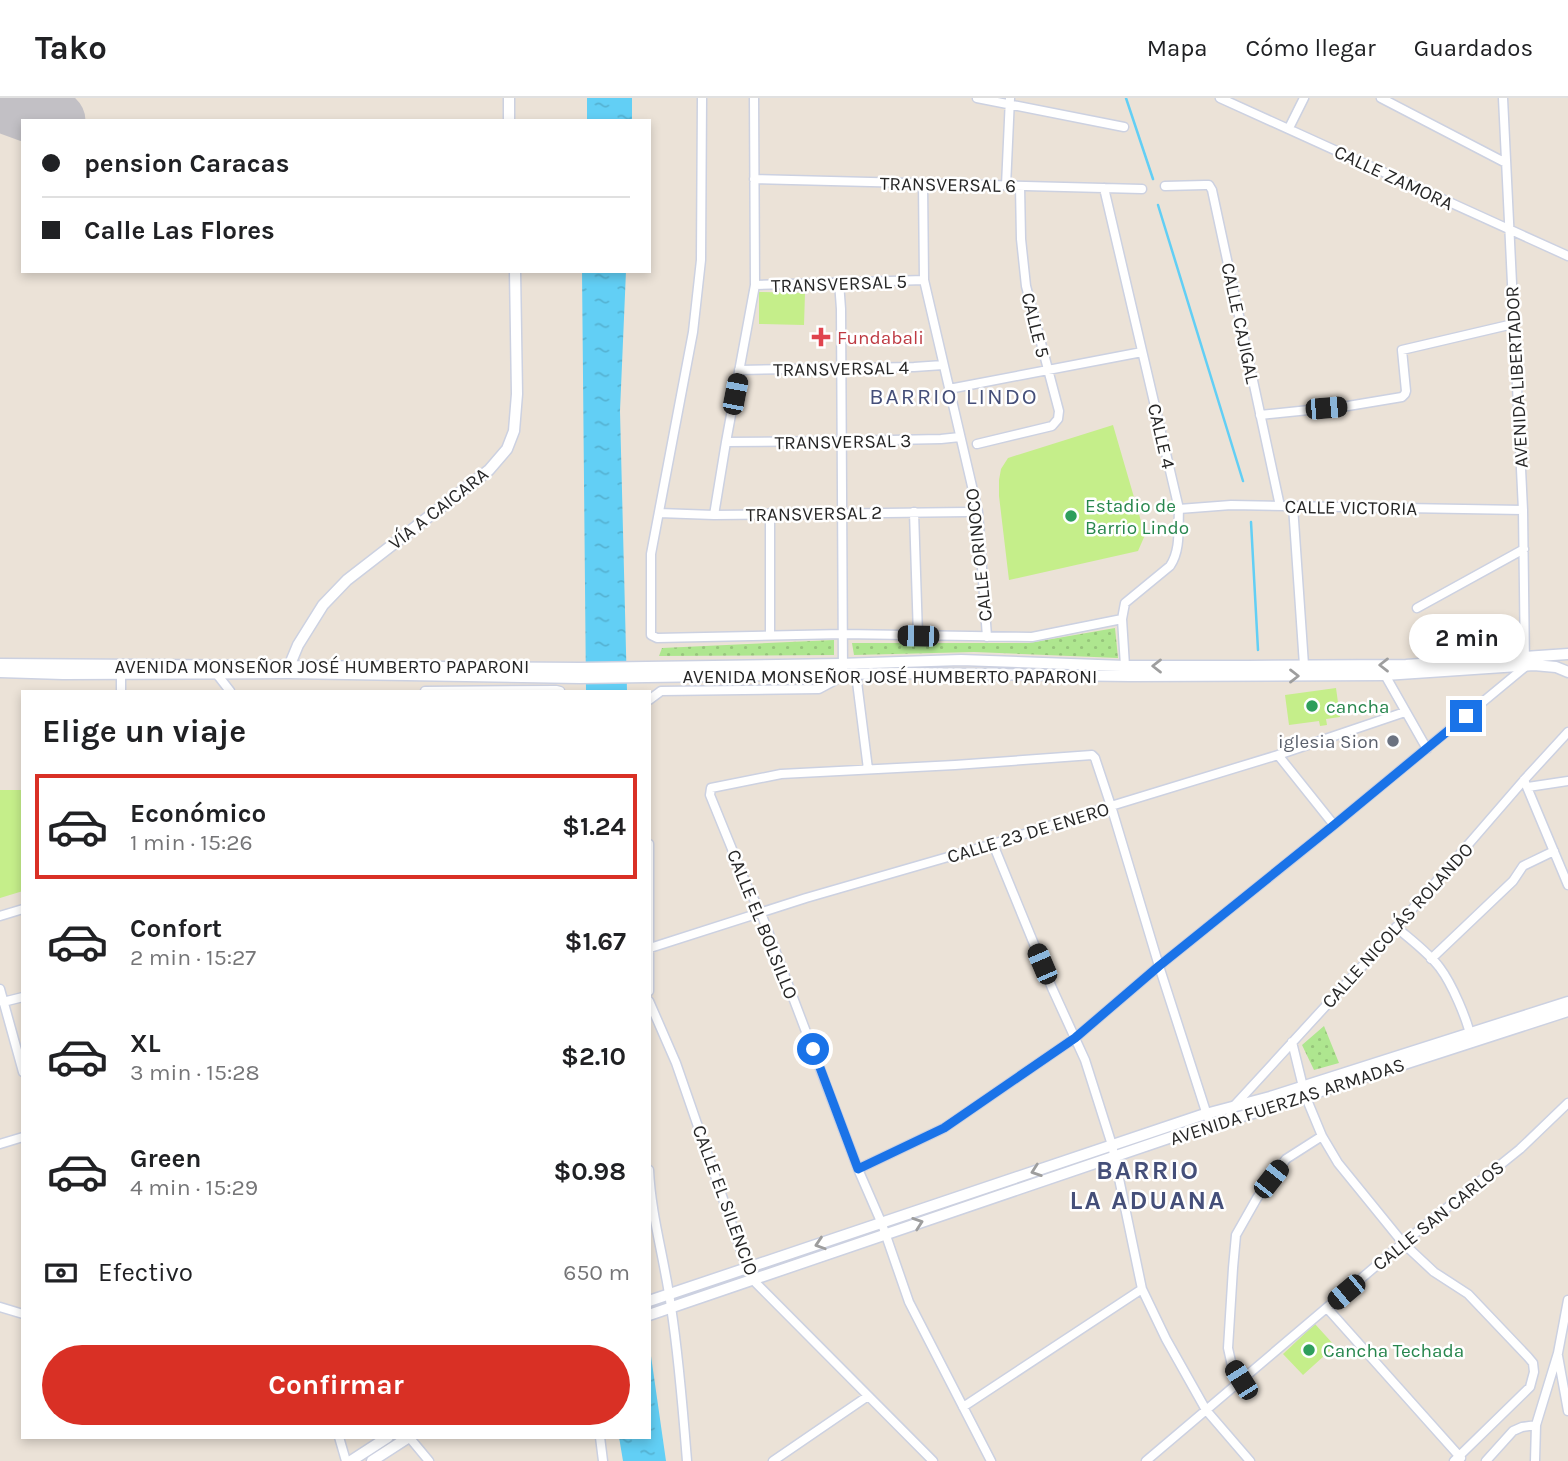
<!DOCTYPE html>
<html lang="es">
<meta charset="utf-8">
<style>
body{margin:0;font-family:Karla,sans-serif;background:#f2f2f2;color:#202124;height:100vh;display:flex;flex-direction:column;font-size:26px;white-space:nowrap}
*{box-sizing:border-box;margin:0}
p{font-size:23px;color:#757577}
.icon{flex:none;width:38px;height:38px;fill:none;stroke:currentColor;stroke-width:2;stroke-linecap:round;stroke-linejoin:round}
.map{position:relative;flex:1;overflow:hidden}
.details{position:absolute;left:21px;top:592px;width:630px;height:749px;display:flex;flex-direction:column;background:#fff;border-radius:0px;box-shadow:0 4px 10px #0003}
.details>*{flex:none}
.guide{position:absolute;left:21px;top:21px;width:630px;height:154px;border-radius:0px;box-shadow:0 4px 10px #0003;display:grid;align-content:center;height:154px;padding:0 21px;background:#fff}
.end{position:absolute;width:32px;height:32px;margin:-16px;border:9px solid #1a73e8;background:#fff;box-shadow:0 0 0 4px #fff}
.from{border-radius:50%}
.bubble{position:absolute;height:49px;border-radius:24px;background:#fff;box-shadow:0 4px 10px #0003;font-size:23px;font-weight:700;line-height:49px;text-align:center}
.car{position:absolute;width:21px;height:42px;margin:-21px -10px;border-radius:9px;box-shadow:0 0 5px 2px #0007;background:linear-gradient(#222 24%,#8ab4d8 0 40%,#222 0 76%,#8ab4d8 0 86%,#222 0)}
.guide b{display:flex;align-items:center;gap:24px;height:66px;font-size:26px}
.guide b+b{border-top:2px solid #e0e0e0}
.guide i{width:18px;height:18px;background:#202124}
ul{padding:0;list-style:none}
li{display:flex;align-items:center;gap:21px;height:105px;margin:0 14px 10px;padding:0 7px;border:4px solid transparent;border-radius:0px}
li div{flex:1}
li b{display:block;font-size:26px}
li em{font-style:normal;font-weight:700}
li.current{border-color:#d93025}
li>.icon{width:63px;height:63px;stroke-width:1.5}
h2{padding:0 21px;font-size:32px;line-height:84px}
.pay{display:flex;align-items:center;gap:18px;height:77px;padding:0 21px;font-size:26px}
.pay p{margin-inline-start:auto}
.action{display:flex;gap:14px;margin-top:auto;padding:14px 21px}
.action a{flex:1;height:80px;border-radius:42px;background:#d93025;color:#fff;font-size:28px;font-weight:700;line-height:80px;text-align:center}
header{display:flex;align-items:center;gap:42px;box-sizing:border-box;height:98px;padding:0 35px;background:#fff;border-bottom:2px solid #e0e0e0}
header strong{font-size:33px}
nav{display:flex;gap:38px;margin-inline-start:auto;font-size:24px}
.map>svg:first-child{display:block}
.park{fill:url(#park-dots)}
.pitch{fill:#c5ee8a}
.water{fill:url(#water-ripples)}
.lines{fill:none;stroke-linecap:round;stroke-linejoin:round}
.stream{stroke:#62cff5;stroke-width:2.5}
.runway{stroke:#c2c0c5;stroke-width:61}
.minor-casing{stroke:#ccd1e1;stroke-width:11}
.tertiary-casing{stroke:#ccd1e1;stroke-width:13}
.minor{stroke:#fff;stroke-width:8}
.tertiary{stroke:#fff;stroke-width:10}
.oneway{stroke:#9e9e9e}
.route{stroke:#1a73e8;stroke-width:9}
.health-dot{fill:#e0444e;stroke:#fff;stroke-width:2.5}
.leisure-dot{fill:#2e9e5b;stroke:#fff;stroke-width:2.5}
.worship-dot{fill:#6b7280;stroke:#fff;stroke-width:2.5}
.labels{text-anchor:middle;stroke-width:5;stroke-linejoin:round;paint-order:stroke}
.street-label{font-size:19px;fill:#272727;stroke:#fff}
.health-label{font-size:19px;fill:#be3a42;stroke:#fff;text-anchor:start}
.leisure-label{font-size:19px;fill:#27864d;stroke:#fff;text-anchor:start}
.worship-label{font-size:19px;fill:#5b616d;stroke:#fff;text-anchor:end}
.quarter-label{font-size:23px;letter-spacing:2px;fill:#454f79;stroke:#fff}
.district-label{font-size:26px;font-weight:bold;letter-spacing:2px;fill:#454f79;stroke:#fff}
</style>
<header>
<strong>Tako</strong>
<nav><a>Mapa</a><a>Cómo llegar</a><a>Guardados</a></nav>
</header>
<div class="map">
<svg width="1568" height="1363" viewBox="0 0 1568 1363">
<defs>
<pattern id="park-dots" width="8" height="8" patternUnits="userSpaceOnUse" patternTransform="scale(1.75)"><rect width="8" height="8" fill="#aee68f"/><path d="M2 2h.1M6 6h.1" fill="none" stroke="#96c57b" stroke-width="1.8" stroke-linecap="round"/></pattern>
<pattern id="water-ripples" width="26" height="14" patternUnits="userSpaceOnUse" patternTransform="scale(1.75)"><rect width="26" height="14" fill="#62cff5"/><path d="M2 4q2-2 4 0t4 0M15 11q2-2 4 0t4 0" fill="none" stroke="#55b2d2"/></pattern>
</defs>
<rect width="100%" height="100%" fill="#ebe2d7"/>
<path class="park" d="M1115,530L1118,560L974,554L854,557L852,545H1029Z
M834,542V557L659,558L662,550Z
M1324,928L1339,965L1314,972L1302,947Z"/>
<path class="pitch" d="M759,194L805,195L804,227L759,226Z
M1113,327L1145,437L1138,453L1009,482L999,398V382L1001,371L1008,360Z
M1336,590L1340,619L1326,621L1327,627L1320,628L1319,623L1289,627L1285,597Z
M0,692H23V793L0,800Z
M1315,1226L1335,1248L1303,1277L1283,1256Z"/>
<path class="water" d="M587,0H632V23H587Z
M582,173H626L620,313L627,593H586Z
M649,1244L666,1363H623L619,1339H649Z"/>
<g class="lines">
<path class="stream" d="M1126,0L1153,81
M1158,107L1243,383
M1251,424L1258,552"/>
<path class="runway" d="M0,3L55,23"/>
<g class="minor-casing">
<path id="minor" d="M702,0L701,162L693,234L651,456V537L657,540L843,536L1032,539L1122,521
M977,0L1124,29
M1220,0L1568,158
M1381,0L1506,65
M1289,30L1304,0
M754,81L1142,91
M923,85L924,182L978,414L987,539
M1006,88L1010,0
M1165,88L1205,87H1209L1212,92L1280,408
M1104,90L1179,411C1178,430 1181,452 1170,468L1125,505L1122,521L1125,568
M755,187L924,182
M739,272L914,269L943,267
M949,291L1142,254
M1260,317L1348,308L1402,299L1405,296L1406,293L1402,252L1513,226
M726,344L841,343L941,341L960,339
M977,346L1052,328L1058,321L1059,313L1026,188L1021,141L1020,88
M1293,408L1304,567
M1179,411L1231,407L1523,412
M914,414L918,538
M659,415L714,417L968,414
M770,415V537
M714,417L726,344L755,187L754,0
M1417,510L1524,451
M216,575L230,593
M856,576L868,671
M1385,577L1427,651
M121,593V576
M425,593L556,592L560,593
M649,602L661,593L819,591L834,583L843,576L841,211L839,184
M1278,657L1334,727
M1524,682L1568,787
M1528,689L1568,683
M649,746V893
M993,746L1052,890L1085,962L1112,1047L1142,1191L1166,1241L1206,1312L1250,1363
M0,818L23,811
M1396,829C1411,842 1429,855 1440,870C1452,886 1467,921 1471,940
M650,850L806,800L993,746L1111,708L1278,657L1405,614
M1431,861L1513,783L1523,768L1554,753
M0,891L23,974
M649,903L676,965L747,1170L753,1182L933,1363
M3,904L23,899
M1292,944L1305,997L1322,1038L1338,1065L1403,1145L1434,1174L1468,1196L1528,1259L1533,1265L1534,1274L1530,1289L1454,1363
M1228,1022L1234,1008L1377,852L1524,682L1568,634
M0,1046L23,1039
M858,1071L944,1030L1075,940L1159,868L1334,727L1525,569L1523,412L1503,0
M649,1072C651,1118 665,1163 671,1209C679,1260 683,1312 687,1363
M0,1209L23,1216
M1327,1210L1461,1360
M1558,1258L1568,1313
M1241,1282L1232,1268L1228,1250L1233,1170L1236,1137L1257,1100L1286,1061L1322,1038
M963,1309L1142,1191
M339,1339L346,1363
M409,1339L429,1363
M600,1339L603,1363
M773,1363L868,1298
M991,1363L909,1204L882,1126L858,1071L761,815L747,788L710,697L711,690L781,676L955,667L1092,657L1095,660L1111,708L1159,868L1208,1020
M1146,1363L1403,1145L1520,1051L1568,1005
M1486,1363L1513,1333L1522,1329L1536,1327
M1535,1363L1536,1327L1558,1255L1568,1202"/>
</g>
<g class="tertiary-casing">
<path id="tertiary" d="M509,23V0
M0,566L580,570L839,566L961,562L1125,568H1248L1406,567L1568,556
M288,571L298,547L323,507L347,482L489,372L507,351L514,333L517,296L515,173
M0,574L63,576L288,575L580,580L905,575L1130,578L1385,577L1534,567L1556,569L1568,574
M649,1203L1202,1017L1270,999L1568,904
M649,1217L1198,1030L1250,1016L1568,913
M351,1363L388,1339
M372,1363L409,1339"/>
</g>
<use href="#minor" class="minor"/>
<use href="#tertiary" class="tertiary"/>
</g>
<defs><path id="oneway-chevron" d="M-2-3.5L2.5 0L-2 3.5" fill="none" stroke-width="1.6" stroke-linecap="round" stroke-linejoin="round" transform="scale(1.75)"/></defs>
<g class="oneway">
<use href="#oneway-chevron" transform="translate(1384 567) rotate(-180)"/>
<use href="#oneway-chevron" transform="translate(1157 568) rotate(-180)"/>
<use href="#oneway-chevron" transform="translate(1294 578)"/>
<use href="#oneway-chevron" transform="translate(1036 1073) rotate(161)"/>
<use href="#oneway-chevron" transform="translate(918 1125) rotate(-19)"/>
<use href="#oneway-chevron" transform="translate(820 1146) rotate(162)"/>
</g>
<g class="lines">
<path class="route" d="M813,951L858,1071L944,1030L1075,940L1159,868L1334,727L1466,618"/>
</g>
<path class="health-dot" d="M817.5 228.5h7v7h7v7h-7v7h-7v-7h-7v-7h7z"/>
<g class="leisure-dot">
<circle cx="1071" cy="418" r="7"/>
<circle cx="1312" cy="608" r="7"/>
<circle cx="1309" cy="1252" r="7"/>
</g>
<circle class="worship-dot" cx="1393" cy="643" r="7"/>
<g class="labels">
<g class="street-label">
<text transform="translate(1394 79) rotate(25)" y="7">CALLE ZAMORA</text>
<text transform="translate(948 86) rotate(1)" y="7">TRANSVERSAL 6</text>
<text transform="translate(839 185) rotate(-2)" y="7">TRANSVERSAL 5</text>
<text transform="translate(1241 225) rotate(78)" y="7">CALLE CAJIGAL</text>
<text transform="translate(1036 227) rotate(76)" y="7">CALLE 5</text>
<text transform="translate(841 270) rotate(-1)" y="7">TRANSVERSAL 4</text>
<text transform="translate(1516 279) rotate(-93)" y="7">AVENIDA LIBERTADOR</text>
<text transform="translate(1162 338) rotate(77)" y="7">CALLE 4</text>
<text transform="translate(843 343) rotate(-1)" y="7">TRANSVERSAL 3</text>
<text transform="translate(1351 409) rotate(1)" y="7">CALLE VICTORIA</text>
<text transform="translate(438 410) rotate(-38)" y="7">VÍA A CAICARA</text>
<text transform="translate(814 415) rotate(-1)" y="7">TRANSVERSAL 2</text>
<text transform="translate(978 457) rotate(-96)" y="7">CALLE ORINOCO</text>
<text x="322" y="575">AVENIDA MONSEÑOR JOSÉ HUMBERTO PAPARONI</text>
<text x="890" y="585">AVENIDA MONSEÑOR JOSÉ HUMBERTO PAPARONI</text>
<text transform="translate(1028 734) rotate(-17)" y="7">CALLE 23 DE ENERO</text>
<text transform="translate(763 826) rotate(68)" y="7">CALLE EL BOLSILLO</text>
<text transform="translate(1397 827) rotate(-48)" y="7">CALLE NICOLÁS ROLANDO</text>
<text transform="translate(1287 1003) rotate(-18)" y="7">AVENIDA FUERZAS ARMADAS</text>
<text transform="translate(726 1102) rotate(70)" y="7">CALLE EL SILENCIO</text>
<text transform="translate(1438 1117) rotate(-39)" y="7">CALLE SAN CARLOS</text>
</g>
<g class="health-label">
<text x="837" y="246">Fundabali</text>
</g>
<g class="leisure-label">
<text x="1085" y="414">Estadio de<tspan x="1085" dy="22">Barrio Lindo</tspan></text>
<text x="1326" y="615">cancha</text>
<text x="1323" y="1259">Cancha Techada</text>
</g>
<g class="worship-label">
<text x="1379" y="650">iglesia Sion</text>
</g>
<g class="quarter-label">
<text x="954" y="306">BARRIO LINDO</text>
</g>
<g class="district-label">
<text x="1148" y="1081">BARRIO<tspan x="1148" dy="30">LA ADUANA</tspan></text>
</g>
</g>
</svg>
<i class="end from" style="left:813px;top:951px"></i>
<i class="end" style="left:1466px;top:618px"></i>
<div class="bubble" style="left:1409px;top:516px;width:116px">2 min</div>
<i class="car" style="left:735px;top:296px;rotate:11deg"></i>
<i class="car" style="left:1326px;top:310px;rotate:85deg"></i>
<i class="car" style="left:918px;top:538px;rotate:271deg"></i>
<i class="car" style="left:1042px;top:866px;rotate:337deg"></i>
<i class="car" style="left:1271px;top:1081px;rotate:38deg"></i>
<i class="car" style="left:1346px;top:1194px;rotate:230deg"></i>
<i class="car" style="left:1241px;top:1282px;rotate:328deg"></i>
<div class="guide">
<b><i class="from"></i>pension Caracas</b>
<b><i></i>Calle Las Flores</b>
</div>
<section class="details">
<h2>Elige un viaje</h2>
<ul>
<li class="current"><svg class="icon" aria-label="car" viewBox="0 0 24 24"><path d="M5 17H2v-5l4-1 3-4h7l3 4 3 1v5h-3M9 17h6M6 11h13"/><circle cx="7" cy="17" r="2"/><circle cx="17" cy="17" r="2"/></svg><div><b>Económico</b><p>1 min · 15:26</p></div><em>$1.24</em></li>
<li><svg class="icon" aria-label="car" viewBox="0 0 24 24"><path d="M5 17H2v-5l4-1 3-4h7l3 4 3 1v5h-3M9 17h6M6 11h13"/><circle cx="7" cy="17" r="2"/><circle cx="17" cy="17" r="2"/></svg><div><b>Confort</b><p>2 min · 15:27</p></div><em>$1.67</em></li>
<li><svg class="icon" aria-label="car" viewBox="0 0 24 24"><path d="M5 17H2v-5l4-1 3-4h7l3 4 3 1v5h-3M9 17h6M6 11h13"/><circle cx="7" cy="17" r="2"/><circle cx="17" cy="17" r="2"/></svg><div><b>XL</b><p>3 min · 15:28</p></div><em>$2.10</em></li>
<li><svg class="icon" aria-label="car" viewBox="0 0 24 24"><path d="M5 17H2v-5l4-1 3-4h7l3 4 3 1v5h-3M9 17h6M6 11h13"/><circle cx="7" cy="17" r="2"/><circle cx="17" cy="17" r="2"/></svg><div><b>Green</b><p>4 min · 15:29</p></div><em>$0.98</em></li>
</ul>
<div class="pay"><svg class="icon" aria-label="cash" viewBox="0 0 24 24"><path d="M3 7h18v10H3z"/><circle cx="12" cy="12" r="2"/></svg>Efectivo<p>650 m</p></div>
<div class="action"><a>Confirmar</a></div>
</section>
</div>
